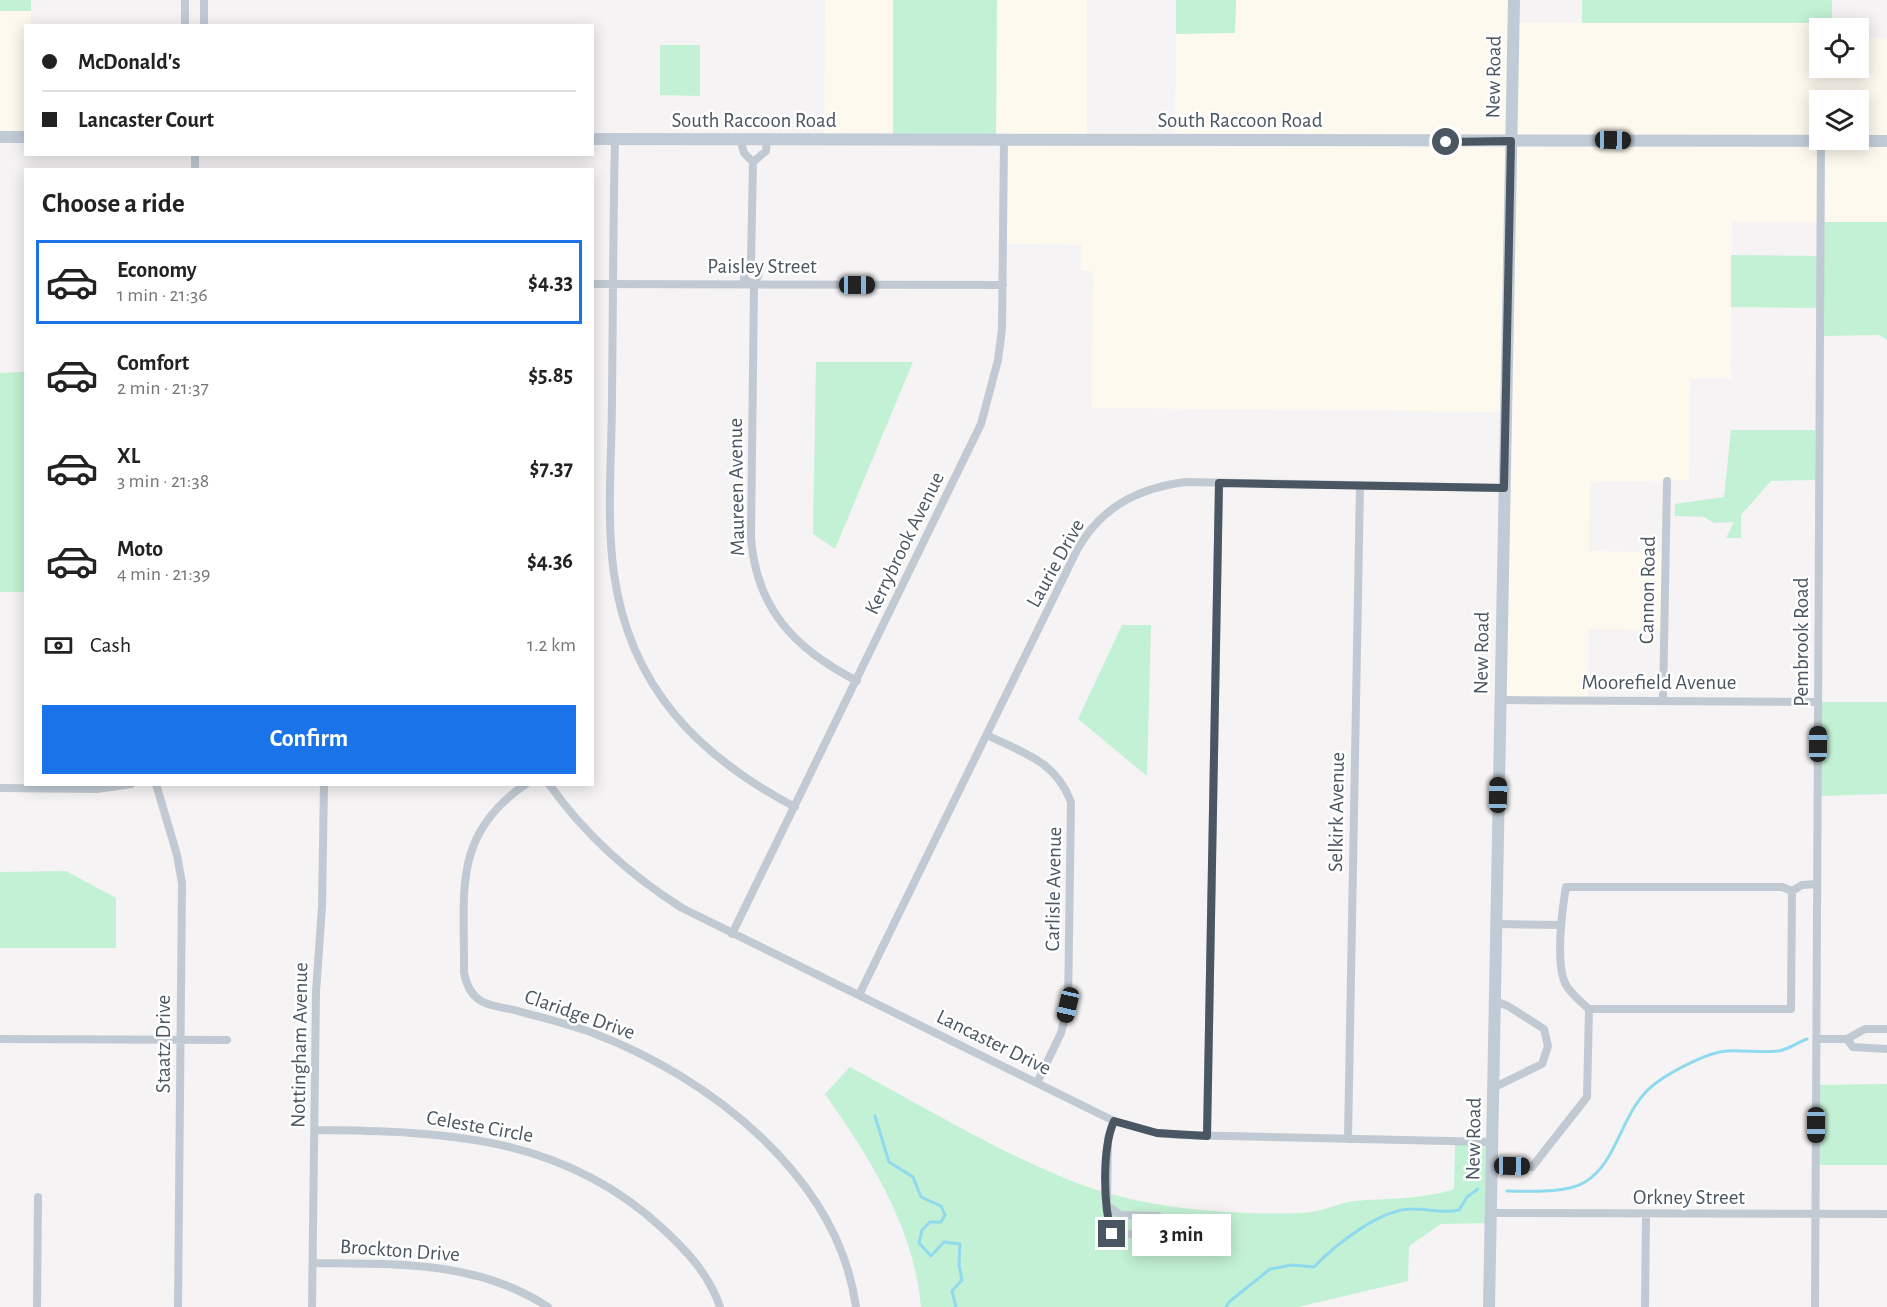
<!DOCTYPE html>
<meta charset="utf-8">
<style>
body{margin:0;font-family:"Alegreya Sans",sans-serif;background:#f2f2f2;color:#222;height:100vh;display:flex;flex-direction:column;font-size:22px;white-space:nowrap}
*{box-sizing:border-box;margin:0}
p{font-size:20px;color:#767676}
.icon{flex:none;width:33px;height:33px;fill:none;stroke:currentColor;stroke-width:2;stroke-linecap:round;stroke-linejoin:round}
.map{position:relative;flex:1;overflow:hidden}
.details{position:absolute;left:24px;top:168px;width:570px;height:618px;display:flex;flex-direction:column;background:#fff;border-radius:0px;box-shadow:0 3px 15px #0003}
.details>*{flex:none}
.banner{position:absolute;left:24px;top:24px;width:570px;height:132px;border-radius:0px;box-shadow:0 3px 15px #0003;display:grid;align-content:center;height:132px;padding:0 18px;background:#fff}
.fabs{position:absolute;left:1809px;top:18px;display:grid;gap:12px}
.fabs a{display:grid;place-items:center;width:60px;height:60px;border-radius:0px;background:#fff;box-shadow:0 3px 15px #0003;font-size:30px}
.end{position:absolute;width:27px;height:27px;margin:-14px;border:8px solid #4a5661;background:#fff;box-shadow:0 0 0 3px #fff}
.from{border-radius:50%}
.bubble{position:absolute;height:42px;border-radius:0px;background:#fff;box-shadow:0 3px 15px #0003;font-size:20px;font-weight:700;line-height:42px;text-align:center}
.car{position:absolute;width:18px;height:36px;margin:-18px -9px;border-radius:8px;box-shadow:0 0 4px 2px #0007;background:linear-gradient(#222 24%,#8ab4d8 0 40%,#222 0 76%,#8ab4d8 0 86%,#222 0)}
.banner b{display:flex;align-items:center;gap:21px;height:57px;font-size:22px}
.banner b+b{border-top:2px solid #e0e0e0}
.banner i{width:15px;height:15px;background:#222}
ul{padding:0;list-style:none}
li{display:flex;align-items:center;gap:18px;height:84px;margin:0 12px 9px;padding:0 6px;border:3px solid transparent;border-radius:0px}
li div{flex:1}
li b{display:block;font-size:22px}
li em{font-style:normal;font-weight:700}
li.on{border-color:#1a73e8}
li>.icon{width:54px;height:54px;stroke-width:1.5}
h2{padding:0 18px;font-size:27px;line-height:72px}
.pay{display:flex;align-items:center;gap:15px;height:66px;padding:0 18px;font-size:22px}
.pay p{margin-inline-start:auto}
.primary-button{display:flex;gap:12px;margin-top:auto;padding:12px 18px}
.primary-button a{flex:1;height:69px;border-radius:0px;background:#1a73e8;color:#fff;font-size:24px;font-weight:700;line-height:69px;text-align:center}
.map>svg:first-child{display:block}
.commercial{fill:#fdf9ef;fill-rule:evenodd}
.green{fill:#c3f1d5}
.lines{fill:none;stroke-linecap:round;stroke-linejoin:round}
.stream{stroke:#90daee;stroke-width:3}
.street{stroke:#c1cad2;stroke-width:8}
.secondary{stroke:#c1cbd6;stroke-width:12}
.route{stroke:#4a5661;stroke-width:8}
.labels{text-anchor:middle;stroke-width:5;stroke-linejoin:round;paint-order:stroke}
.street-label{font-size:21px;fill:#4a5661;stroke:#fff}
</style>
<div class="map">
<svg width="1887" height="1307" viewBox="0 0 1887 1307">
<rect width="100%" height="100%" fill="#f5f3f3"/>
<path class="commercial" d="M825,0H893V139H824Z
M997,0H1087V139L1175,140L1176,34L1235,33L1236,0H1514V23H1832V28H1820V68H1858L1859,37L1887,38V222H1732L1731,378L1690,379L1689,480L1590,482L1589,551L1665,552L1664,630L1589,629L1588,700H1500L1505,412L1092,408L1093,271H1081L1082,245L1004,244V140L996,139ZM1820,100H1858V140H1820Z
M0,11H31V25L26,26L25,137H0Z"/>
<path class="green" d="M0,0H31V11H0Z
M893,0H997L996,139H893Z
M1176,0H1236L1235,33L1176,34Z
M1582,0H1832V23H1582Z
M660,45H700V96L660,95Z
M1820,222H1887V340L1880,335L1820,336L1819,308L1731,307V255L1820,256Z
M816,362H913L835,549L813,534Z
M23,372L26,376L25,592H0V373Z
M1731,430H1815L1816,480L1771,481L1741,515V538H1726L1734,522L1714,523L1704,517L1675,516V504L1724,497Z
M1122,625H1151L1147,776L1078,719Z
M1818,702H1887V794L1818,796Z
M66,871L116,898V948H0V872Z
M850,1067C922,1106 993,1149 1069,1180C1141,1209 1224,1215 1302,1213C1320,1213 1337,1203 1355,1201C1388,1198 1422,1200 1454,1189L1455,1141L1492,1142L1491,1223L1441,1224L1409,1246L1408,1281L1298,1307H921C914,1227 870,1158 825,1094Z
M1887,1084V1165H1816V1085Z"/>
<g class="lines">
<path class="stream" d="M875,1116L889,1162L913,1177L921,1197L941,1206L945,1215L941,1222H930L922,1230L919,1243L931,1256L944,1242L960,1244L959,1265L962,1280L952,1291L956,1307
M1507,1191C1528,1191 1566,1194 1585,1182C1619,1162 1621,1108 1656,1083C1672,1071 1708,1052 1727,1051C1744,1050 1761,1053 1778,1051C1788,1050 1798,1042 1807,1039
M1226,1307L1229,1302L1270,1269L1292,1265L1314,1267C1335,1245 1381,1208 1413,1209C1430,1209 1442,1214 1459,1210L1467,1197L1478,1189"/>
<path class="street" d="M185,26V0
M204,26V0
M615,139C613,225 613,311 612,397C612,455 606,517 614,574C630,687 698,756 795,807
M740,139L744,153L753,162L751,263L759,274L754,285
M753,162L766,151L767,139
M195,170V154
M751,283L744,279V271L751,263
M592,284L1003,285
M754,285L751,537C756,609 795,649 857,681
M1500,700L1818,702
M1663,700L1667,481
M987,735C1023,753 1056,761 1071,802L1068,1005L1061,1033L1037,1083
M156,784L177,855L182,883L178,1307
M526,784C451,835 465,893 464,972C466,984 471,996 483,1002C493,1007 507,1008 518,1011C543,1018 569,1024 593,1033C709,1077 838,1176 856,1307
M549,784C585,835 630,875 682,908L1114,1121L1157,1133L1179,1135L1492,1142
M0,788L97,789L131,784
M1792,891L1802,885L1817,884
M1496,924L1560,925
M732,934L981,424L998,360L1002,329L1004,139
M859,995L1077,550C1101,507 1138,488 1186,482L1504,488
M0,1039L227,1040
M1817,1039H1847L1865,1029H1887
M1847,1039L1853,1047L1887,1049
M1493,1088L1542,1064L1548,1046L1544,1029L1508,1006L1495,1001
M315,1130C442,1131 561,1135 661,1227C686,1250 709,1274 720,1307
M1207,1136L1219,483
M1348,1139L1360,485
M1492,1166L1532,1167L1587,1097L1589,1009C1581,1002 1572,995 1566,985C1555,965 1562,910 1566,887H1782L1792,891L1791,1009H1589
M1107,1205L1120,1215L1158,1216L1167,1226L1156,1234H1112Z
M1107,1205L1108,1138L1114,1121
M1491,1213L1887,1214
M313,1263C394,1264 477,1260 548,1307
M37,1307L38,1197
M312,1307L316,992L322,907L324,784
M1645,1307L1646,1215
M1815,1307L1821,141"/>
<path class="secondary" d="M0,137H26
M592,139L1887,141
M1489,1307L1514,0"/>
</g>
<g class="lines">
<path class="route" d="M1112,1234C1103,1206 1102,1148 1114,1121L1157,1133L1207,1136L1219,483L1504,488L1511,141L1446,142"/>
</g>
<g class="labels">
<g class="street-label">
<text transform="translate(1493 77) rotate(-89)" y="7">New Road</text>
<text x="754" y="127">South Raccoon Road</text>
<text x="1240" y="127">South Raccoon Road</text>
<text x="762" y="273">Paisley Street</text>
<text transform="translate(736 487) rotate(-91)" y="7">Maureen Avenue</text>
<text transform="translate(904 543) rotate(-64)" y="7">Kerrybrook Avenue</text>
<text transform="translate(1055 563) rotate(-61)" y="7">Laurie Drive</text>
<text transform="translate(1647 590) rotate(-89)" y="7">Cannon Road</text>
<text transform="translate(1801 642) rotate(-90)" y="7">Pembrook Road</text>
<text transform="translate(1481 653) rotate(-89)" y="7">New Road</text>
<text x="1659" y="689">Moorefield Avenue</text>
<text transform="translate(1336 812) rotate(-89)" y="7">Selkirk Avenue</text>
<text transform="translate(1053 889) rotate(-89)" y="7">Carlisle Avenue</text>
<text transform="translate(580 1014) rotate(19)" y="7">Claridge Drive</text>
<text transform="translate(994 1042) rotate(26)" y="7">Lancaster Drive</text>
<text transform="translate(163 1044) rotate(-90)" y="7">Staatz Drive</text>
<text transform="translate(299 1045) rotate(-89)" y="7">Nottingham Avenue</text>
<text transform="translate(480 1126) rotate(10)" y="7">Celeste Circle</text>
<text transform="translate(1473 1139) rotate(-89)" y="7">New Road</text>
<text x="1689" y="1204">Orkney Street</text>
<text transform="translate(400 1250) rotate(4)" y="7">Brockton Drive</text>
</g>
</g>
</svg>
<div class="fabs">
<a><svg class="icon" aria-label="locate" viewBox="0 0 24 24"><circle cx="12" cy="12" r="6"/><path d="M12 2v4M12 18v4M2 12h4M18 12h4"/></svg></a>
<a><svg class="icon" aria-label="layers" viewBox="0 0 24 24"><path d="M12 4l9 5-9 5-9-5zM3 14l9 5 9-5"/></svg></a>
</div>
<i class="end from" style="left:1446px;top:142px"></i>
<i class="end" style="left:1112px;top:1234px"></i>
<div class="bubble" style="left:1132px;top:1214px;width:99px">3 min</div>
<i class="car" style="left:1613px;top:140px;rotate:91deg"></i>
<i class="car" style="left:857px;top:285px;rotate:90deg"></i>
<i class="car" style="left:1818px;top:744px;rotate:0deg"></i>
<i class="car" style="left:1498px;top:795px;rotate:1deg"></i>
<i class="car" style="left:1068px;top:1005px;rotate:193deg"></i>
<i class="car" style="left:1816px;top:1125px;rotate:180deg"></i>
<i class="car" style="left:1512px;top:1166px;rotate:91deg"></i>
<div class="banner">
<b><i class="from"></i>McDonald's</b>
<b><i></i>Lancaster Court</b>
</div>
<section class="details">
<h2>Choose a ride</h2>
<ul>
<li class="on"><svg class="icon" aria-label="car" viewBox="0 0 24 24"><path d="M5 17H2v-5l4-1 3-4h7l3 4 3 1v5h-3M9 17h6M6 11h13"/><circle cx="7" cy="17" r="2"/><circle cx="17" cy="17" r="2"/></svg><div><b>Economy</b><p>1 min · 21:36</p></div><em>$4.33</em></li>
<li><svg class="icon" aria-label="car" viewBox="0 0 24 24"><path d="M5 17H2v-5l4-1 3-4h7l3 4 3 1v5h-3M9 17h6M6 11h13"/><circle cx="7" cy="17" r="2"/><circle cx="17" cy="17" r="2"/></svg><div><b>Comfort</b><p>2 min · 21:37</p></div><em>$5.85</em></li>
<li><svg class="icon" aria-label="car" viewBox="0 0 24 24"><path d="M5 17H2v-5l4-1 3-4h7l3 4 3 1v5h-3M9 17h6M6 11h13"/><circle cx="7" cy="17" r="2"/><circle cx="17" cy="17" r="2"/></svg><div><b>XL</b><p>3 min · 21:38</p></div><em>$7.37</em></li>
<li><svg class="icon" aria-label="car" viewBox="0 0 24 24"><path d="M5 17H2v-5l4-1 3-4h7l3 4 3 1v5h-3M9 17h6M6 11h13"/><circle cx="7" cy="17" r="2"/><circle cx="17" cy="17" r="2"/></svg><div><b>Moto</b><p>4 min · 21:39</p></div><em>$4.36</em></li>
</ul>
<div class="pay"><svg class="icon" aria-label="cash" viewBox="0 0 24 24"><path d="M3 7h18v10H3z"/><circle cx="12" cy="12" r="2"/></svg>Cash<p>1.2 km</p></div>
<div class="primary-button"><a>Confirm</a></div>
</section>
</div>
